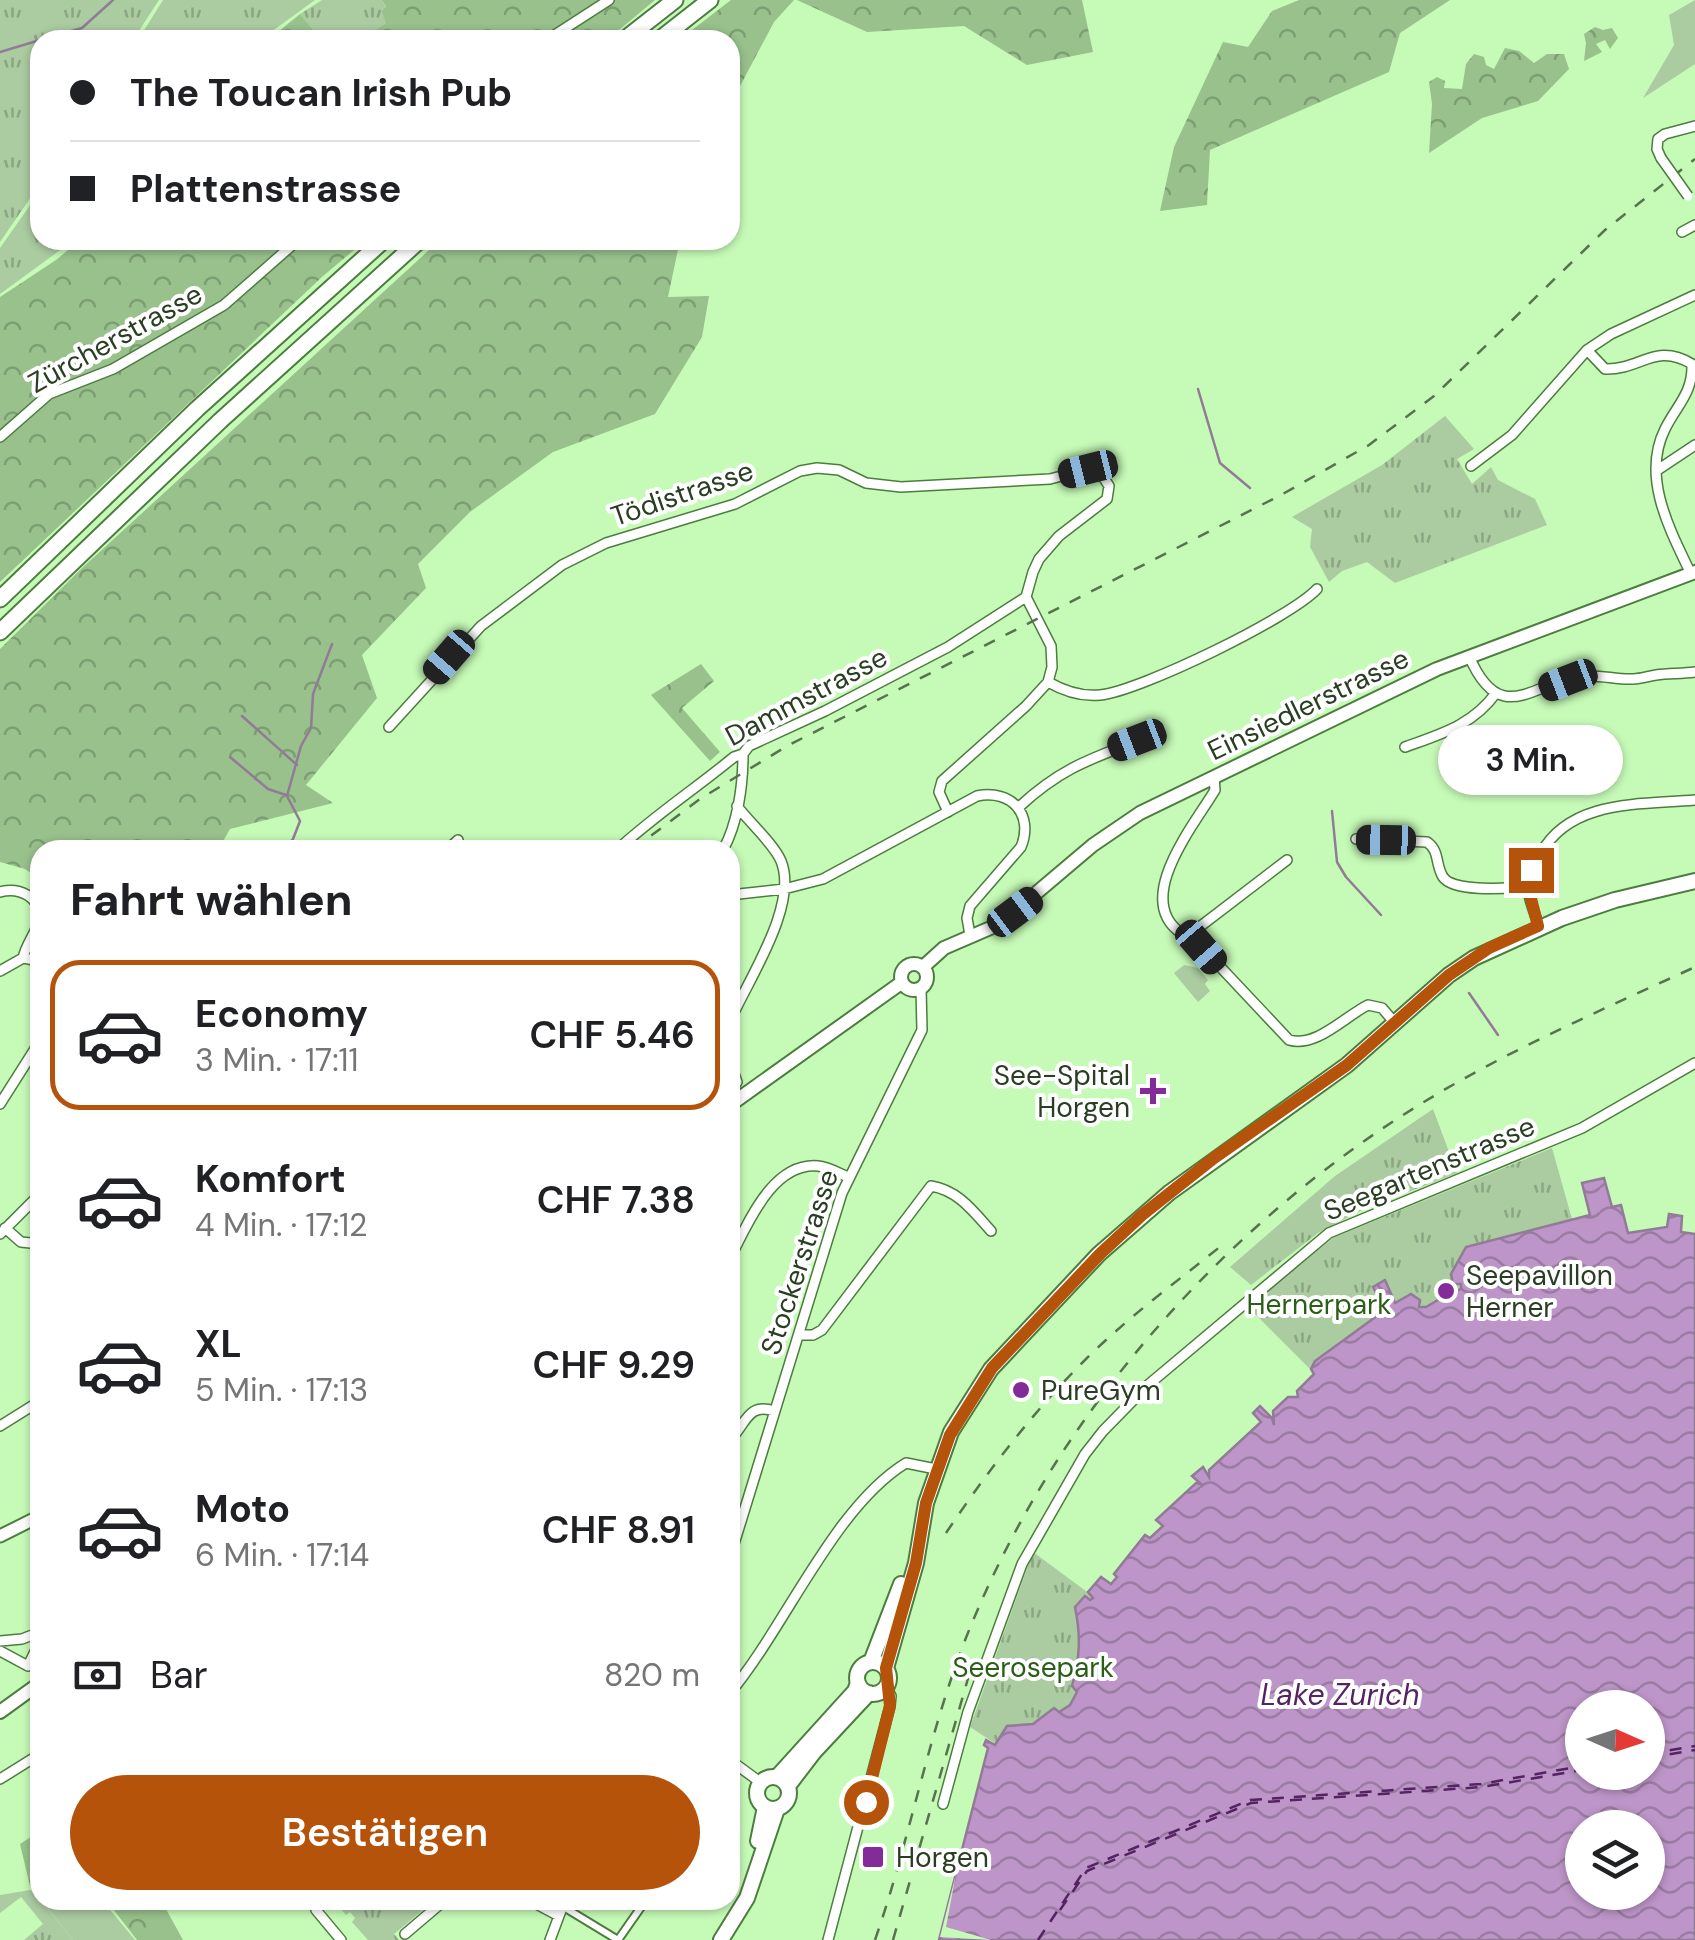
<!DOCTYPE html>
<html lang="de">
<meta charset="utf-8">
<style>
body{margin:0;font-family:"DM Sans",sans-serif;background:#f6f6f6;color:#202124;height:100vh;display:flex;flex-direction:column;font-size:38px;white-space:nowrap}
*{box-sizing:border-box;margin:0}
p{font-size:32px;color:#757577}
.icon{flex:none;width:55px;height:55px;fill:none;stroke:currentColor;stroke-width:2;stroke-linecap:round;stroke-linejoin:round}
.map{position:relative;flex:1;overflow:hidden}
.details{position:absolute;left:30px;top:840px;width:710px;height:1070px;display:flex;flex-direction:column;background:#fff;border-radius:30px;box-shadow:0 2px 8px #0004}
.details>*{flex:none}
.hud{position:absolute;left:30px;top:30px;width:710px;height:220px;border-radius:30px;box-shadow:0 2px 8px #0004;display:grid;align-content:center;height:220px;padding:0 40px;background:#fff}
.needle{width:65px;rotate:93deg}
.buttons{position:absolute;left:1565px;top:1690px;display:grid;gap:20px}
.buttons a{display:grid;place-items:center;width:100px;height:100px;border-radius:50%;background:#fff;box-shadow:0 2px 8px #0004;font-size:50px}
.end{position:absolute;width:45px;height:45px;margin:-22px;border:12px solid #b45309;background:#fff;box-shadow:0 0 0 5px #fff}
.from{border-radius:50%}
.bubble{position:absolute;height:70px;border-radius:35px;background:#fff;box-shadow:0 2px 8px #0004;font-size:32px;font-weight:600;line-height:70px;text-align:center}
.car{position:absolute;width:30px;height:60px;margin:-30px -15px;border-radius:12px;box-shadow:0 0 8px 2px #0007;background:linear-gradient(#222 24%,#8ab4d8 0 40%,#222 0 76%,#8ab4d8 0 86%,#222 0)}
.hud b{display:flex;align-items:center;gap:35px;height:95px;font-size:38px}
.hud b+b{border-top:2px solid #e0e0e0}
.hud i{width:25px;height:25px;background:#202124}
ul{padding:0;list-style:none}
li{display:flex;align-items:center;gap:30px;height:150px;margin:0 20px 15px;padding:0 20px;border:5px solid transparent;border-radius:30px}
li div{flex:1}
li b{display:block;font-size:38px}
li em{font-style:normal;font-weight:600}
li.active{border-color:#b45309}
li>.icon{width:90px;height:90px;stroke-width:1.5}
h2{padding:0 40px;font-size:45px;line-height:120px}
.pay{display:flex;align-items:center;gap:25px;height:110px;padding:0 40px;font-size:38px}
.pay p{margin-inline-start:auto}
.action{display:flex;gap:20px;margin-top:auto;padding:20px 40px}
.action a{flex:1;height:115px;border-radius:60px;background:#b45309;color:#fff;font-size:40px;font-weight:600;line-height:115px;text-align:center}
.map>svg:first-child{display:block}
.grass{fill:url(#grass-tufts)}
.forest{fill:url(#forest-crowns)}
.garden{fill:#abcba1}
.water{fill:url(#water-waves);stroke:#917b96;stroke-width:2.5;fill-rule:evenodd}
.pier{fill:#c6fab7}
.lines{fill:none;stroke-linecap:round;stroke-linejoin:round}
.stream{stroke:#917b96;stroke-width:2.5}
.ferry{stroke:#542361;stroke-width:2.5;stroke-dasharray:12 10;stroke-linecap:butt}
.pedestrian-casing{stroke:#4d7c3f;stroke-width:10}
.minor-casing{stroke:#4d7c3f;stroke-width:12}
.tertiary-casing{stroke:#4d7c3f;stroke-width:15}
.secondary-casing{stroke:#4d7c3f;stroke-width:16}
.primary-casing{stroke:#4d7c3f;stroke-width:18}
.motorway-casing{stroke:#4d7c3f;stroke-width:19}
.pedestrian{stroke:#fff;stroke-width:6}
.minor{stroke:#fff;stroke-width:9}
.tertiary{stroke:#fff;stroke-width:11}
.secondary{stroke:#fff;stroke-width:12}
.primary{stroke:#fff;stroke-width:14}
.motorway{stroke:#fff;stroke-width:15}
.rail{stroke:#56734d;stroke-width:2.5;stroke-dasharray:12 12;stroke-linecap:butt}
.minor-bridge-casing{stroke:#4d7c3f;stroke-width:12;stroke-linecap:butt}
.minor-bridge{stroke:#fff;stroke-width:9}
.route{stroke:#b45309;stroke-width:12}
.poi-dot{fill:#832c99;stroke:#fff;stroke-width:4}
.labels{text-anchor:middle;stroke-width:8;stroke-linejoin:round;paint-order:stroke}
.street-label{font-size:28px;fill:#293e23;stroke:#fff}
.poi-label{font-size:28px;fill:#293e23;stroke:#fff;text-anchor:start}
.park-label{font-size:28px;fill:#2a5d16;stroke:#fff}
.water-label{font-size:30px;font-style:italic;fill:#542361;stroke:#fff}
</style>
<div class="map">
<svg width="1695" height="1940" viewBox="0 0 1695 1940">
<defs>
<pattern id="grass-tufts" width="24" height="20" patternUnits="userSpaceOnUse" patternTransform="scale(2.5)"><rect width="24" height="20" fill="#abcba1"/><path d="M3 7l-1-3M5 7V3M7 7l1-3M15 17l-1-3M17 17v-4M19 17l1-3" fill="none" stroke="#8ba683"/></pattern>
<pattern id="forest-crowns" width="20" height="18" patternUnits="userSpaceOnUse" patternTransform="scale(2.5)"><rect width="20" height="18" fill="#98c18c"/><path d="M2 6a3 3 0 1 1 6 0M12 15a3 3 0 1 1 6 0" fill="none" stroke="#7c9e72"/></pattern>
<pattern id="water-waves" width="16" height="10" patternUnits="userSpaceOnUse" patternTransform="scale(2.5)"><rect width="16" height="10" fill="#bd95c8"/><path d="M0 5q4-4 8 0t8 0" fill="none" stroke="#9a7ba2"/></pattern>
</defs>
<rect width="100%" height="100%" fill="#c6fab7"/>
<path class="grass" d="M0,0H159L133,40H40V184L0,242Z
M163,0H315L260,40H138Z
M322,0H382L386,8V23L360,40H322L300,14Z
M40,191V240H74L0,294V248Z
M1445,416L1474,449L1457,459L1472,484L1491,467L1498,480L1535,499L1547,525L1395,583L1367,562L1342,571L1329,582L1310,547L1312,529L1292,517L1382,465Z
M1433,1109L1457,1173L1362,1210L1318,1233L1251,1285L1230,1267L1335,1176Z
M1552,1148L1572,1219L1466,1247L1451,1275L1453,1283L1461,1284L1460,1289L1426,1307L1401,1300L1395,1303L1373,1288L1386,1310L1311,1370L1247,1306L1333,1238Z
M1033,1552L1094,1597L1075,1607C1081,1636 1080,1658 1072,1686L1078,1692L1070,1705L1059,1712L1054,1708L1033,1724L1007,1726L996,1744L970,1727Z
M30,1890L35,1893L73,1940H24L43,1924L21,1897L0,1913V1895Z
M333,1900H424L419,1905L423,1910L394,1934L399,1940H368L352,1922L355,1918L350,1912L346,1915Z"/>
<path class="forest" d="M382,0H655L607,40H360L386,23L382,11L386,7Z
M731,0H794L774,22L730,105V40H679Z
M797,0H1082L1093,52L1027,65L964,26L867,32Z
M1299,0H1450L1400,33L1389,72L1210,150L1207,205L1160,211L1174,147L1223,42L1248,47L1272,11Z
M300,14L322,40H268Z
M1595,27L1603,30L1612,28L1618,38L1610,49L1605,40L1596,44L1602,52L1584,61L1586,43L1584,34Z
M1505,48L1519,51L1534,63L1547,54H1564L1569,69L1538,101L1482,118L1429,153L1432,104L1429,82L1437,77L1445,81L1444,88L1462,89L1466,64L1474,54L1484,57L1486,65L1494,69Z
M80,240H366L323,276L0,582V297L56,260Z
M440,240H680L668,297L709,296L702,337L655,414L553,452L470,512L418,564L426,588L362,655L377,698L306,785L333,803L230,829L218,850H40V879L25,869L0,862V649L81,569Z
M701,664L714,681L682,708L720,752L710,761L651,695Z
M40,1831V1886H30L20,1844Z
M106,1900H161L183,1940H137Z"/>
<path class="garden" d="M1695,0V64L1643,98L1674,45L1669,15Z
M1184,965L1198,968L1208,980L1205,984L1210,991L1198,1002L1174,973Z
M41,1900H102L135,1940H73Z"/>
<path class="water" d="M1604,1178L1612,1207L1621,1205L1628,1233L1667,1227L1669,1214L1682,1216L1681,1232L1695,1234V1940H939L988,1748L984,1745L986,1740L995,1745L1007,1726L1033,1724L1054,1708L1059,1712L1070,1705L1077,1692L1072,1686C1080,1658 1081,1636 1075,1607L1085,1596L1090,1600L1093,1598L1088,1592L1101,1577L1111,1584L1117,1577L1114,1574L1145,1535L1150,1538L1163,1526L1156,1520L1196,1483L1201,1484L1192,1476L1203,1467L1209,1477V1470L1261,1422L1253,1413L1260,1406L1272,1418L1274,1425L1273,1411L1288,1397H1298L1297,1391L1314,1374L1311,1369L1315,1361L1385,1310L1373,1287L1385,1280L1395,1303L1411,1294L1420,1300L1419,1307H1426L1438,1300L1436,1294L1443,1291L1446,1295L1461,1289V1284H1453L1451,1274L1466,1247L1590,1215L1582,1183ZM1582,1708H1648V1772H1582ZM1582,1828H1648V1892H1582Z"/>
<path class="pier" d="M956,1874L946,1927L991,1940L940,1937Z"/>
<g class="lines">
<path class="stream" d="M40,40L82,28L113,0
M0,52L40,40
M1198,389L1220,463L1250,488
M242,716L297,765
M230,757L268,789L286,795
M1332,811L1337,862L1346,877L1381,915
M283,850L293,839L300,821L287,796L301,746L311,728L313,694L332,644
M1469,993L1498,1035"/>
<path class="ferry" d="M1648,1754L1695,1746
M1648,1758L1695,1750
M1060,1910L1087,1871L1251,1803L1482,1787L1582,1770
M1038,1940L1086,1868L1250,1800L1481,1784L1582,1766"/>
<g class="pedestrian-casing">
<path id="pedestrian" d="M562,1906L618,1940
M618,1940L646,1900"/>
</g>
<g class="minor-casing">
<path id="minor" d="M547,40L609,0
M1661,158L1657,149L1658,139L1665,134L1695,126
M1682,232L1695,225
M1587,350L1605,369C1641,370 1655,342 1692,364
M0,437L49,394L113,369L224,305L298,240
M1471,466L1512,435L1587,350L1611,334L1695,295
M1656,471L1695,445
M1691,574C1670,530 1641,477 1665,429C1677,405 1693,393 1692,364
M1469,656C1502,733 1537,677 1587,676C1602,675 1618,680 1633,679C1641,679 1649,676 1656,675C1669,673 1682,674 1695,672
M1048,682C1064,691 1081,697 1100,695C1140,691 1290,618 1317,589
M389,727L481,626L562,565L606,543L735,504L800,471L817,468L839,470L866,483L901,487L1050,479L1088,469L1100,472L1109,486L1107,499L1059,536L1039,559L1033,572L1026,597L1051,646L1052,667L1048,682L1026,706L942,781L939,792L948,812
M1405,747C1441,734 1473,725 1496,693
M1214,777L1215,790C1195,824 1132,899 1181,933C1185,935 1190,936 1194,939L1289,1040C1316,1048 1344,1017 1368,1005L1382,1008L1395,1023
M1019,807C1059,770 1087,760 1137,741
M1356,839L1427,842C1440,851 1435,864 1443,877C1454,893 1510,888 1528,887
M447,850L458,840
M617,850C654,816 695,789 734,757L743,754L749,746L825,711L948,647L1026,597
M723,850C738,823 743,785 743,754
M0,892C18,887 42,896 39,920C36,933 26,944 23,958
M730,895L784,889L823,879L977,796C1012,789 1034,815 1021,847L970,906L967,918L970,935
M1539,926C1535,914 1529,901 1528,889C1527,875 1534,864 1541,853C1571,799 1641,805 1695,800
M1189,935L1287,860
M0,971L23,958L40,961
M730,1021C748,980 799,905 781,861C774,844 749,822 737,806
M730,1062L737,1082L730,1093
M0,1104L40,1041
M5,1228L21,1242L40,1244
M0,1234L40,1194
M730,1258C748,1224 772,1162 818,1166C829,1167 838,1173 848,1177
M800,1335H813L822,1330L931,1186C958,1190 974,1212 991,1231
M0,1426L40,1401
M730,1440C746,1424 748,1402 774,1411
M730,1557L842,1193L922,1030L921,988
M0,1641L22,1639L40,1632
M0,1651L28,1666L40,1641
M730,1693C786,1626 834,1507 906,1463L936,1469
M730,1760L760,1782
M0,1779L40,1754
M943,1804L968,1712L1022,1564L1085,1454L1103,1431L1148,1385L1329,1233L1582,1128L1695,1063
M315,1900L316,1910L341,1940
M529,1900L559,1916
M405,1934L445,1900
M550,1940L565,1900
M828,1940L890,1706L891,1696L886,1687"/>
</g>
<g class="tertiary-casing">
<path id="tertiary" d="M0,1536L40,1516"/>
</g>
<g class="secondary-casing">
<path id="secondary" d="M901 977a13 13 0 1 1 26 0a13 13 0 1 1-26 0Z
M923,967L944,948L995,926L1015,911L1093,845L1140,813L1437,669L1695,572
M730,1105L901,983
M0,1712L40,1683"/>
</g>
<g class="primary-casing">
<path id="primary" d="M871,1662L901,1584
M857 1678a16 16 0 1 1 32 0a16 16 0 1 1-32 0Z
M886,1668L916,1563L926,1503L951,1432L991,1369L1099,1254L1169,1193L1347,1065L1449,975L1474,958L1562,918L1615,900L1695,881
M757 1793a16 16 0 1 1 32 0a16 16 0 1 1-32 0Z
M777,1777L855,1691L858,1683
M788,1786L814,1752L869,1693
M758,1841L765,1807
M721,1940L747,1898L777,1809"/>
</g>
<g class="motorway-casing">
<path id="motorway" d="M624,40L675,0
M659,40L710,0
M0,599L197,409L384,240
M0,632L220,421L420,240"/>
</g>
<use href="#pedestrian" class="pedestrian"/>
<use href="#minor" class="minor"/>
<use href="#tertiary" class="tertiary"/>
<use href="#secondary" class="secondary"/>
<use href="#primary" class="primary"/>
<use href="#motorway" class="motorway"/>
<path class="rail" d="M632,850L700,799L787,746L1281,495L1369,445L1434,396L1605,230L1695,159
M33,1358L40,1354
M946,1533C987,1472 1033,1412 1085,1360C1127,1318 1175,1283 1221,1246
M875,1940C913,1831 931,1715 978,1609C1066,1404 1229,1222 1419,1105C1506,1051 1602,1010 1695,967
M893,1940L973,1661"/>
<g class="minor-bridge-casing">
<path id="minor-bridge" d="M1661,158L1688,196"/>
</g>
<use href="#minor-bridge" class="minor-bridge"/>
</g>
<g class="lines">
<path class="route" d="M866,1802L890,1706L886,1668L916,1563L926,1503L950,1435L992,1368L1100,1254L1142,1215L1214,1158L1347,1065L1449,975L1489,948L1538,926L1528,887L1531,870"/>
</g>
<g class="poi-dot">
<path d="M1148 1076h10v10h10v10h-10v10h-10v-10h-10v-10h10z"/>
<circle cx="1446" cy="1291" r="10"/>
<circle cx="1021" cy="1390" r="10"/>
<rect x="861" y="1845" width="24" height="24" rx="5"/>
</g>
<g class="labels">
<g class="street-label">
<text transform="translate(115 338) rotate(-29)" y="10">Zürcherstrasse</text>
<text transform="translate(682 493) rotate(-19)" y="10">Tödistrasse</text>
<text transform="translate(806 696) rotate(-28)" y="10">Dammstrasse</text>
<text transform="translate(1308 704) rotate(-26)" y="10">Einsiedlerstrasse</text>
<text transform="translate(1429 1168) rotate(-23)" y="10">Seegartenstrasse</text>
<text transform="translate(799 1262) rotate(-72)" y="10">Stockerstrasse</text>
</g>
<g class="poi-label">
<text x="1130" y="1085" text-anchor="end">See-Spital<tspan x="1130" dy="32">Horgen</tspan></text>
<text x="1466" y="1285">Seepavillon<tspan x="1466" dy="32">Herner</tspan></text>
<text x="1041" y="1400">PureGym</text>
<text x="896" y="1867">Horgen</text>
</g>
<g class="park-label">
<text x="1319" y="1314">Hernerpark</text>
<text x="1033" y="1677">Seerosepark</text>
</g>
<g class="water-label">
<text x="1340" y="1705">Lake Zurich</text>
</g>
</g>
</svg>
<div class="buttons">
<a><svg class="needle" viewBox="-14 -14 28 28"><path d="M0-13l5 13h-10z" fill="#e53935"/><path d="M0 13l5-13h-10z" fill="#757577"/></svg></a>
<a><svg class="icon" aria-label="layers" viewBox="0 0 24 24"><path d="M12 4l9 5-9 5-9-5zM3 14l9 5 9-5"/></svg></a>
</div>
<i class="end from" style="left:866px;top:1802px"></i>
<i class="end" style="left:1531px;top:870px"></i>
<div class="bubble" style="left:1438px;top:725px;width:185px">3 Min.</div>
<i class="car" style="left:1088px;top:469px;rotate:256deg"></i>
<i class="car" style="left:449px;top:657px;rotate:221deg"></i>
<i class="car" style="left:1568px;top:680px;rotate:249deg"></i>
<i class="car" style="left:1137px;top:740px;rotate:249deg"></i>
<i class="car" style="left:1386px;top:840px;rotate:271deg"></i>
<i class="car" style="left:1015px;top:912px;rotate:53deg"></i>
<i class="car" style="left:1201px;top:947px;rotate:139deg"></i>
<div class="hud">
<b><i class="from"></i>The Toucan Irish Pub</b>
<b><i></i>Plattenstrasse</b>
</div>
<section class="details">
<h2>Fahrt wählen</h2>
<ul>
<li class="active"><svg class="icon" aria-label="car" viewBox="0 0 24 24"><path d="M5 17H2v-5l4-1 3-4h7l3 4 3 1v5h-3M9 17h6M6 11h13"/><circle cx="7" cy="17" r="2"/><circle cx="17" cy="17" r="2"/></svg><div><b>Economy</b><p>3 Min. · 17:11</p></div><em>CHF 5.46</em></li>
<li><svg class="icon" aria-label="car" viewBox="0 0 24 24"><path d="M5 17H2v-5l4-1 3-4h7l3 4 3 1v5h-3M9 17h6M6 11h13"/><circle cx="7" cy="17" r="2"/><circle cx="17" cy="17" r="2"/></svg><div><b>Komfort</b><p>4 Min. · 17:12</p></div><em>CHF 7.38</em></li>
<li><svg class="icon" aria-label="car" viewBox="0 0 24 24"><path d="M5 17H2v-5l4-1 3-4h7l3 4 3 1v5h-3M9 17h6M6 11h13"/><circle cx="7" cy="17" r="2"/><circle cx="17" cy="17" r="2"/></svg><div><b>XL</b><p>5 Min. · 17:13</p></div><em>CHF 9.29</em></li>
<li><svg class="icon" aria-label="car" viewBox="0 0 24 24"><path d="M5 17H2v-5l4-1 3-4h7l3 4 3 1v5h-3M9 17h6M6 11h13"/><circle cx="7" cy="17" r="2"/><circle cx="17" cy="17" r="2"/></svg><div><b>Moto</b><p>6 Min. · 17:14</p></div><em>CHF 8.91</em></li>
</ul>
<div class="pay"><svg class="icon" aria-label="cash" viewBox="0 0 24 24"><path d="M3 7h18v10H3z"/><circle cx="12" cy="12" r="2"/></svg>Bar<p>820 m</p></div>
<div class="action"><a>Bestätigen</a></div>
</section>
</div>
